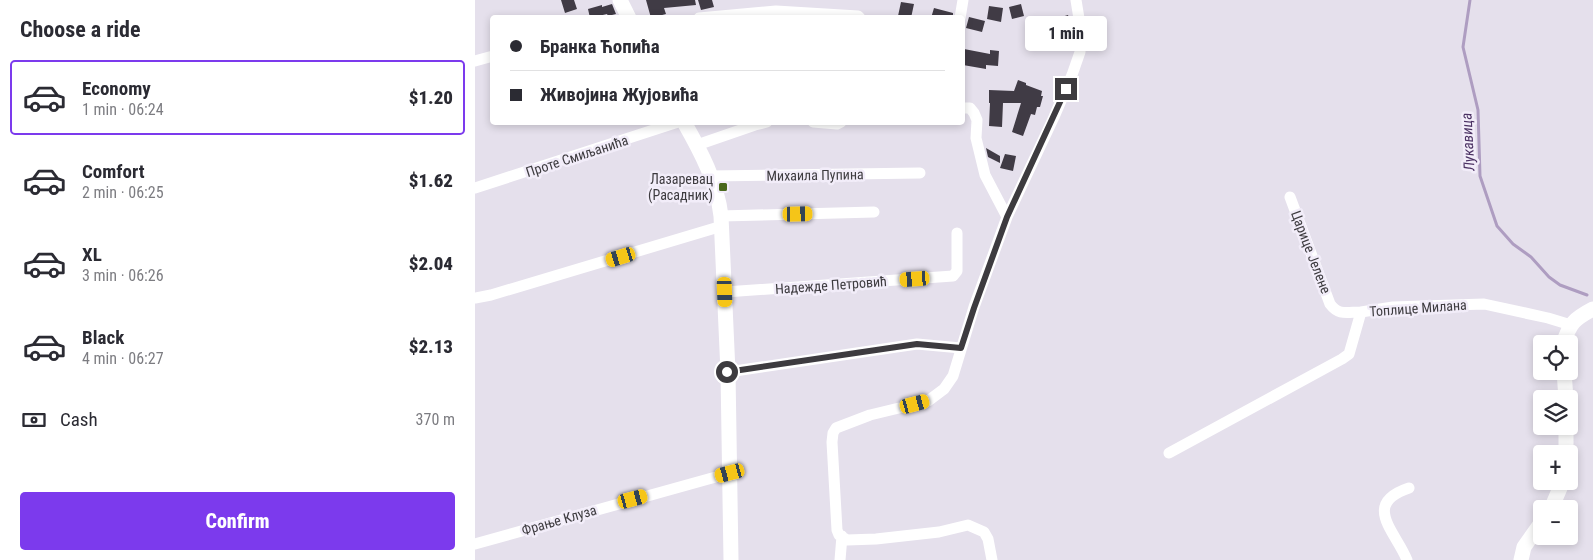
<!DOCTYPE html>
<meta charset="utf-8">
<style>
body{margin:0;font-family:"Roboto Condensed",sans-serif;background:#f7f7f7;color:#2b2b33;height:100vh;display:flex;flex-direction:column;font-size:19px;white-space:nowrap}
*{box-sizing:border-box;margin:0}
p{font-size:16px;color:#7c7c81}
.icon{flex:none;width:28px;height:28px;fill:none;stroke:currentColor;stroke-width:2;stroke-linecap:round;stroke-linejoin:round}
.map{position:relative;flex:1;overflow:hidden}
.panel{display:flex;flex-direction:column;background:#fff;width:475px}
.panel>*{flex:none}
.hud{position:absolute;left:15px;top:15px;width:475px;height:110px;border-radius:5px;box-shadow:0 2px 8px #0003;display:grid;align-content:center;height:110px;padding:0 20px;background:#fff}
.tools{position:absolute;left:1058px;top:335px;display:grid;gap:10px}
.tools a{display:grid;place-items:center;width:45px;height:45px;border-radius:5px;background:#fff;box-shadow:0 2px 8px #0003;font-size:25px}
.end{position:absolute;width:22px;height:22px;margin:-11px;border:6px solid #3d3b3f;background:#fff;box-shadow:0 0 0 2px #fff}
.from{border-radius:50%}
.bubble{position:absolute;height:35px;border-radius:5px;background:#fff;box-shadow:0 2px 8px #0003;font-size:16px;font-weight:800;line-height:35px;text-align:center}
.car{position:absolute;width:15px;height:30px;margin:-15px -8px;border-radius:6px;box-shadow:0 0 4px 1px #0007;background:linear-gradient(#f5c518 24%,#345 0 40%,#f5c518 0 76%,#345 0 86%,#f5c518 0)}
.hud b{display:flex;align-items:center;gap:18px;height:48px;font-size:19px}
.hud b+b{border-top:1px solid #e1e1e2}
.hud i{width:12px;height:12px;background:#2b2b33}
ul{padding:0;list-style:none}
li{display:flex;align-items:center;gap:15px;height:75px;margin:0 10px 8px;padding:0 10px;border:2px solid transparent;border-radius:5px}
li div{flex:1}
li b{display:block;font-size:19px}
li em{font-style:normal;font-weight:800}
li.active{border-color:#7c3aed}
li>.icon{width:45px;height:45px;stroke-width:1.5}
h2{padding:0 20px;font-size:22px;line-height:60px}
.pay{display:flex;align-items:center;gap:12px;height:55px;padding:0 20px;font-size:19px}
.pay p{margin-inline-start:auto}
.primary-button{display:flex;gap:10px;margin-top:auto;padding:10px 20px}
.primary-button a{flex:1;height:58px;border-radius:5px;background:#7c3aed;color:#fff;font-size:20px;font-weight:800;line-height:58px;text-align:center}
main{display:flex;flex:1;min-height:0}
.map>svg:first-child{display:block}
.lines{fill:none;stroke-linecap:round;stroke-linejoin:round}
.stream{stroke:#ae9dc1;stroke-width:3}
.building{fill:#403b45}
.street{stroke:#fff;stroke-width:11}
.secondary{stroke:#fff;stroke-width:15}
.route{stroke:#3d3b3f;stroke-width:6}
.poi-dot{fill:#4a681d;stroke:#f2edf9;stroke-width:2}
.labels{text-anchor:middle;stroke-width:5;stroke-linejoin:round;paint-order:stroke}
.street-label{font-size:14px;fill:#3d3b3f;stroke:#f2edf9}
.poi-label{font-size:14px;fill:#3d3b3f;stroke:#f2edf9;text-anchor:end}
.water-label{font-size:15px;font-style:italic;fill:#4c3364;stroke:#f2edf9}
</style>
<main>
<section class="panel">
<h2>Choose a ride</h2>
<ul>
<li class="active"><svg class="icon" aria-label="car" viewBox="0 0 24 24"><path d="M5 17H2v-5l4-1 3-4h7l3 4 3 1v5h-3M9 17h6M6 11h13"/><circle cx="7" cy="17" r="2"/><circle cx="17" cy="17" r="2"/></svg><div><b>Economy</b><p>1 min · 06:24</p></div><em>$1.20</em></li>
<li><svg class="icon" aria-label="car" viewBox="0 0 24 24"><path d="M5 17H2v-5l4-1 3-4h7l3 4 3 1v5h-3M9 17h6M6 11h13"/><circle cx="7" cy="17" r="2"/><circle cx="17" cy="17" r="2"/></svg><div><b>Comfort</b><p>2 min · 06:25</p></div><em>$1.62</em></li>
<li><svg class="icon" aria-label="car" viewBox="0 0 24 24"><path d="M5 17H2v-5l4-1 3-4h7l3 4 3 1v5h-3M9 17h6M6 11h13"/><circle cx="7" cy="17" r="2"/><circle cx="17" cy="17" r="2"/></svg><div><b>XL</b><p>3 min · 06:26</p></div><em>$2.04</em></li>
<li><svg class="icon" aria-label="car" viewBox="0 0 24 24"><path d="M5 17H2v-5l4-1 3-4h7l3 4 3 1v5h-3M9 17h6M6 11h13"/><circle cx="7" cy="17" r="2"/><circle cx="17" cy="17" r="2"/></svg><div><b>Black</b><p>4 min · 06:27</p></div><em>$2.13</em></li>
</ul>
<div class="pay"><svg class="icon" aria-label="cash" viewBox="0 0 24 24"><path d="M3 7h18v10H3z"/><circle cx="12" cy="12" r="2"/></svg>Cash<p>370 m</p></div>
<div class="primary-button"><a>Confirm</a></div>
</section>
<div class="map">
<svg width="1118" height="560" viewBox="0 0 1118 560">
<rect width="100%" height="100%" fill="#e5e0ec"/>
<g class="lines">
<path class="stream" d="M995,0L988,47L1003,110L1005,176L1022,226L1038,244L1056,257L1074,277L1085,285L1112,295"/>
</g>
<path class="building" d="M86,0H99L102,9L90,13Z
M171,0H220L221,5L189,8L191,14L176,18Z
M223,0H237L239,7L226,10Z
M426,2L439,4L436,18L423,16Z
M137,4L141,14L133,16L132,14L115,18L113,9L127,5V7Z
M546,4L549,16L537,19L534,7Z
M514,6L528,8L526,22L512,19Z
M459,8L478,13V18H456Z
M593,15L597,28L581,33L577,20Z
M494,17L510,21L507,32L491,28Z
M489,49L515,54V50L524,51L523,66L511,65V69L488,65Z
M543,80L551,83V85L567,91L566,96H568L565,107H562L560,115L556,114L548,136L537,132L546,103H528L527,127L514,126L515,103H514V90L539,91Z
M511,148L525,156V163L513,157Z
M530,154L541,156L538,171L525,168Z"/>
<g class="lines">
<path class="street" d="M224,18L301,11L383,16L385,18
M485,18L488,0
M0,61L18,56
M488,108H495L499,113L502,120L501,138L510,175L532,217
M338,122L362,124L366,122
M222,145L280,125L292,122
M236,176L445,173
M0,188L203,122
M815,197L855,304C864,316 872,312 886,312
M246,216L399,212
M250,292L478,276L482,271V233
M0,298L16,295L247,226
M253,372L442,344L486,348
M694,453L867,359L874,354L886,312L918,307L1009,304L1073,318L1096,325
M0,544L255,473
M365,560L367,536
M517,560L513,539L509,532L493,525L464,532L401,539L372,540L364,535L362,530L357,442L358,433L361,428L395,415L453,401L469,389L478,376L499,307L532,217L579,117L597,75L605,52L606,31L601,0
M932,560C921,532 886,504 934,488"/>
<path class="secondary" d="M145,0L154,18
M209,122C226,152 242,182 246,216L253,372L256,560
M1088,344C1095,323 1099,319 1118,309
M1089,371L1091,399
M1091,426V454
M1076,509L1088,481
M1046,560L1049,547L1066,523"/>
</g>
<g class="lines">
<path class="route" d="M252,372L442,344L486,348L499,308L532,217L591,89"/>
</g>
<rect class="poi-dot" x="243" y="182" width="10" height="10" rx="2.5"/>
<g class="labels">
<g class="street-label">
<text transform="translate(102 156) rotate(-18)" y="5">Проте Смиљанића</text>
<text transform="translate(340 175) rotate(-1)" y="5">Михаила Пупина</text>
<text transform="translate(836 252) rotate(69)" y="5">Царице Јелене</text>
<text transform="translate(356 285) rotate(-4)" y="5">Надежде Петровић</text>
<text transform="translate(943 308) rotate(-4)" y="5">Топлице Милана</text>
<text transform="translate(84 520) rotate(-16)" y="5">Фрање Клуза</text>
</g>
<g class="poi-label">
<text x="238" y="184">Лазаревац<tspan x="238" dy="16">(Расадник)</tspan></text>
</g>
<g class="water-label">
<text transform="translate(993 142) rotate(-93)" y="5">Лукавица</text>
</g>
</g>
</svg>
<div class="tools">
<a><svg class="icon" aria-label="locate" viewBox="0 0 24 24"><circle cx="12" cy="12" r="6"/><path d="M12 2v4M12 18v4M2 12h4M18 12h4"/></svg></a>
<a><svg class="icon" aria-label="layers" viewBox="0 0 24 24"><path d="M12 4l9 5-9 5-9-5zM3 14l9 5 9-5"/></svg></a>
<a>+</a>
<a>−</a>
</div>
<i class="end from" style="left:252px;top:372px"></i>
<i class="end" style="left:591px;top:89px"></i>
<div class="bubble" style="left:550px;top:16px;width:82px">1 min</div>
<i class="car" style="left:323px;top:214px;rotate:89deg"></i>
<i class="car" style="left:146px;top:257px;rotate:253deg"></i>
<i class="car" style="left:440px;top:279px;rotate:266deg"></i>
<i class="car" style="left:250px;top:292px;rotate:178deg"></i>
<i class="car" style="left:440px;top:404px;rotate:75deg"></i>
<i class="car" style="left:255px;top:473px;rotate:255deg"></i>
<i class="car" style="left:158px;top:499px;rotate:75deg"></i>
<div class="hud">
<b><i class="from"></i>Бранка Ћопића</b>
<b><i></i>Живојина Жујовића</b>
</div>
</div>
</main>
